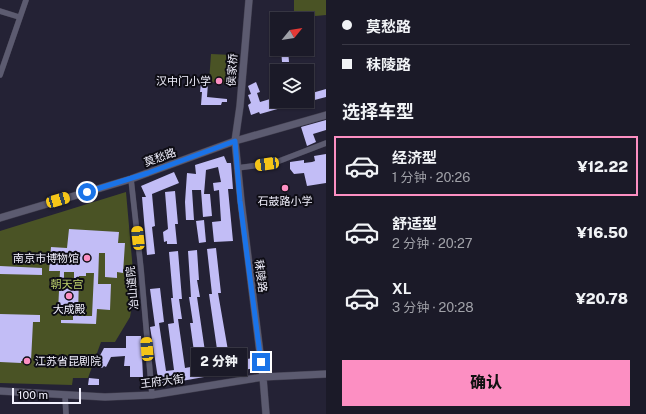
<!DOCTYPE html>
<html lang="zh">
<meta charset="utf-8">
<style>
body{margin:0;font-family:"Public Sans","Noto Sans SC",sans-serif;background:#282734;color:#f1f3f6;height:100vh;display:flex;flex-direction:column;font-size:15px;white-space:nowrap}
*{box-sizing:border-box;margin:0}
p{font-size:13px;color:#a0a1a8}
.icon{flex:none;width:22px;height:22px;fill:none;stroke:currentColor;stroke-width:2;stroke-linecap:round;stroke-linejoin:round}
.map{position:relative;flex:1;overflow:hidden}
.sheet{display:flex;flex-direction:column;background:#1b1a28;width:320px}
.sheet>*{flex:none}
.banner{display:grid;align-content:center;height:88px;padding:0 16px;background:#1b1a28}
.needle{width:26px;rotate:60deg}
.tools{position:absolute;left:270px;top:12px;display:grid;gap:8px}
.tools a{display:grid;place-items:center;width:44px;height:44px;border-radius:0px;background:#1b1a28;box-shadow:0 1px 3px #0004,0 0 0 1px #393845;font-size:20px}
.scale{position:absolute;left:12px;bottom:10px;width:69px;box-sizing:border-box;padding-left:4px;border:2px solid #f2f1fe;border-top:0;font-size:11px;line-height:14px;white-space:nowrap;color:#f2f1fe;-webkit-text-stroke:3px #0e0d15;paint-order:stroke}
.end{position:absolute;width:18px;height:18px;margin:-9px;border:5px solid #1a73e8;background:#fff;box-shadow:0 0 0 2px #fff}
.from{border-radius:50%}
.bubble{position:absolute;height:28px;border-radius:0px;background:#1b1a28;box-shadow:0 1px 3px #0004,0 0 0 1px #393845;font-size:13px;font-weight:800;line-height:28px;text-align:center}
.car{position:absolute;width:12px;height:24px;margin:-12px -6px;border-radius:5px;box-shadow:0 0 3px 1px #0007;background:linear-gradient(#f5c518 24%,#345 0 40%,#f5c518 0 76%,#345 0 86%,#f5c518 0)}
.banner b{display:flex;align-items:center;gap:14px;height:38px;font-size:15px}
.banner b+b{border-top:1px solid #393845}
.banner i{width:10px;height:10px;background:#f1f3f6}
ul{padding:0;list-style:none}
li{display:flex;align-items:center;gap:12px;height:60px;margin:0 8px 6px;padding:0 8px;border:2px solid transparent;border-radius:0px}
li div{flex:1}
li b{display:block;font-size:15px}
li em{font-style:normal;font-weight:800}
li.on{border-color:#fc8fc2}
li>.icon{width:36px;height:36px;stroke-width:1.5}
h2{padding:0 16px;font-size:18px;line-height:48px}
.action{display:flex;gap:8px;margin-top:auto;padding:8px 16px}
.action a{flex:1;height:46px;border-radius:0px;background:#fc8fc2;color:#111;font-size:16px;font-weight:800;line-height:46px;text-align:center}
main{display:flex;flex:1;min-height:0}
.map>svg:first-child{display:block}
.green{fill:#4a5325}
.building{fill:#c2bdf6;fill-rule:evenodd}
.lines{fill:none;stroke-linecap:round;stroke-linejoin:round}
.minor-casing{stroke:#403e4e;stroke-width:6}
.tertiary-casing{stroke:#403e4e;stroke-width:8}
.secondary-casing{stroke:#403e4e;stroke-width:8}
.minor{stroke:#5c5b70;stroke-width:5.5}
.tertiary{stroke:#5c5b70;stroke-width:7}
.secondary{stroke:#5c5b70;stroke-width:7}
.route{stroke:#1a73e8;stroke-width:5}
.poi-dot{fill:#fc8fc2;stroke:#0e0d15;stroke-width:1.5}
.labels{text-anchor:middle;stroke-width:4;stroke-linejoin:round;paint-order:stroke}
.street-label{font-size:11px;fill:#f2f1fe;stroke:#0e0d15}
.poi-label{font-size:11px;fill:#f2f1fe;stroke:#0e0d15;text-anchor:end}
.park-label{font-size:11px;fill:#bcd06b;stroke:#0e0d15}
</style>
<main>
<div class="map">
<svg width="326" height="414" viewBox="0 0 326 414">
<rect width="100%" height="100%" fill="#242235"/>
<path class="green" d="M294,0H326V15L294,18Z
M211,54L233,55L231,84L209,82Z
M126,192L136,305L132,306L130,317L115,342H101L88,378H73L72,385L0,383V231Z"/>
<path class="building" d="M281,49H288L289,62H282Z
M309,63V71H299L298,64Z
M307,72H310L312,93L326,89V97L307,102Z
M256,82L260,92L257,93L260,102L277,97V101L302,102L260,114L259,112L251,115L248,105L251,103L248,95L251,94L248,86Z
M201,83H208L207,97L227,99V102H222L221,105H201L202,92H200Z
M326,120V130L313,134L316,142L307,146L301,127Z
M326,154V183L307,186L304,173L294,174L290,169V162L304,160V163L312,162L315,161L314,156Z
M224,156L227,163H231L233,189H228L233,241L214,242L212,222L221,221L219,190L214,191L213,183L221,182L218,167L206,170L204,194H210L212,216L203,217L201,190H192L194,220H186L185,202L187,173L196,174L195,165Z
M174,172L179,183L152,194L155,226L152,227L155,254L147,255L142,197H146L141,186Z
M175,191L178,224H175L177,244H167V241L164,242L163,232L168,229L165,192Z
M204,220L206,242L199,243L196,221Z
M69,229L119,232L118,243H125L123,273L117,272V278L105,277V253H99L98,284H111L110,310L97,309L96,324L61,323V320H73V311H58L60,271H49L51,247L67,248ZM64,272H74V280H64ZM86,273H94L92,316H78L79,276H86Z
M216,248L221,293H218L230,362L253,358L255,368L159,385L151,333L150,327L155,326L150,289L160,288L164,322L159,323L166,371L174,370L168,324L174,323L171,298H173L169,252L178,251L182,299H179L182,319H178L185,368L196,366L190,323H193L189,297H191L188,251L197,250L199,280H197L200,297H197L207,365L219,363L209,294H212L207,249Z
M0,266L42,268V275L0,274Z
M0,314L40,315V322H33L31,361H21V363L0,362Z
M126,336H141L143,377H130V366H124L125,356L111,357L106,367L104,366L102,368L95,365L104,348H126Z
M89,378L99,379V385H88Z"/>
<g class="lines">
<g class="minor-casing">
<path id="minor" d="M0,11L19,17
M0,75L26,0
M237,168L274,163L326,143
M131,179L141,269L152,395
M65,395L66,414"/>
</g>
<g class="tertiary-casing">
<path id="tertiary" d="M249,0L240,106L235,141L241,201L263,377L266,414
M0,391L105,397L152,395L263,377L326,374"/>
</g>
<g class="secondary-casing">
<path id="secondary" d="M0,218L131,179L235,141L326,115"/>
</g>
<use href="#minor" class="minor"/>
<use href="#tertiary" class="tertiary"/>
<use href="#secondary" class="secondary"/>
</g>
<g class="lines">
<path class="route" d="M87,192L148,173L235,141L240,201L261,362"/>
</g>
<g class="poi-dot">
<circle cx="219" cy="81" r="4"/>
<circle cx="285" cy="188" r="4"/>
<circle cx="87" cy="258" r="4"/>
<circle cx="69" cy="296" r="4"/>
<circle cx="27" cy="361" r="4"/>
</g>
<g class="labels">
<g class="street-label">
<text transform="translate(232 70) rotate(-86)" y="4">侯家桥</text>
<text transform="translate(160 157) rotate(-20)" y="4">莫愁路</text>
<text transform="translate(261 276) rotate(83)" y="4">秣陵路</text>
<text transform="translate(132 288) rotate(-95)" y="4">冶山道院</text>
<text transform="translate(162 381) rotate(-7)" y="4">王府大街</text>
</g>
<g class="poi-label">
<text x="211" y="85">汉中门小学</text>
<text x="285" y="205" text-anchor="middle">石鼓路小学</text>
<text x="79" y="262">南京市博物馆</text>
<text x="69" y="313" text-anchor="middle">大成殿</text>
<text x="35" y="365" text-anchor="start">江苏省昆剧院</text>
</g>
<g class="park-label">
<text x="67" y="288">朝天宫</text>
</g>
</g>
</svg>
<div class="tools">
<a><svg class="needle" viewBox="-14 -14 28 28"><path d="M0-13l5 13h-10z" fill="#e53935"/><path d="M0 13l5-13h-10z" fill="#a0a1a8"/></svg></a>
<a><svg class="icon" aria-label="layers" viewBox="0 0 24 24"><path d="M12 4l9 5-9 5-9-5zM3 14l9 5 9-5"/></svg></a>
</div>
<div class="scale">100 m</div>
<i class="end from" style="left:87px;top:192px"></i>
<i class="end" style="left:261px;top:362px"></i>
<div class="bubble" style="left:191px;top:348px;width:56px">2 分钟</div>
<i class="car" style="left:267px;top:164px;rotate:262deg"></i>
<i class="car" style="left:58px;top:200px;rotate:74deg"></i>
<i class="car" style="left:138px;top:238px;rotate:354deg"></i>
<i class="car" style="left:147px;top:349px;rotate:355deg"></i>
</div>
<section class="sheet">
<div class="banner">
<b><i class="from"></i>莫愁路</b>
<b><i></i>秣陵路</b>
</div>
<h2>选择车型</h2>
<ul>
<li class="on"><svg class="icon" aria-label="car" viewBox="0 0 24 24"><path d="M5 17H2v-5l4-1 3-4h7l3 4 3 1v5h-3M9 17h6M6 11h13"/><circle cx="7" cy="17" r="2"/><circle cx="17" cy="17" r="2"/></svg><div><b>经济型</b><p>1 分钟 · 20:26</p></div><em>¥12.22</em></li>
<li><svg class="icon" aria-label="car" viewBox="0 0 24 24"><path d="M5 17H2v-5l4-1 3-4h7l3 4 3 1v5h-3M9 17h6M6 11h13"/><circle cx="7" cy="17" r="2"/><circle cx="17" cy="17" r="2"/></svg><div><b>舒适型</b><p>2 分钟 · 20:27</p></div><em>¥16.50</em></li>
<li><svg class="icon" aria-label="car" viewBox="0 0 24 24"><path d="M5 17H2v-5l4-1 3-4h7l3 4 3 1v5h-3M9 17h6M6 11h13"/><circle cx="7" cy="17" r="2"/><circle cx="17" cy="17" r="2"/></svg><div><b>XL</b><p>3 分钟 · 20:28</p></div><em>¥20.78</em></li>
</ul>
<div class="action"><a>确认</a></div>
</section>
</main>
